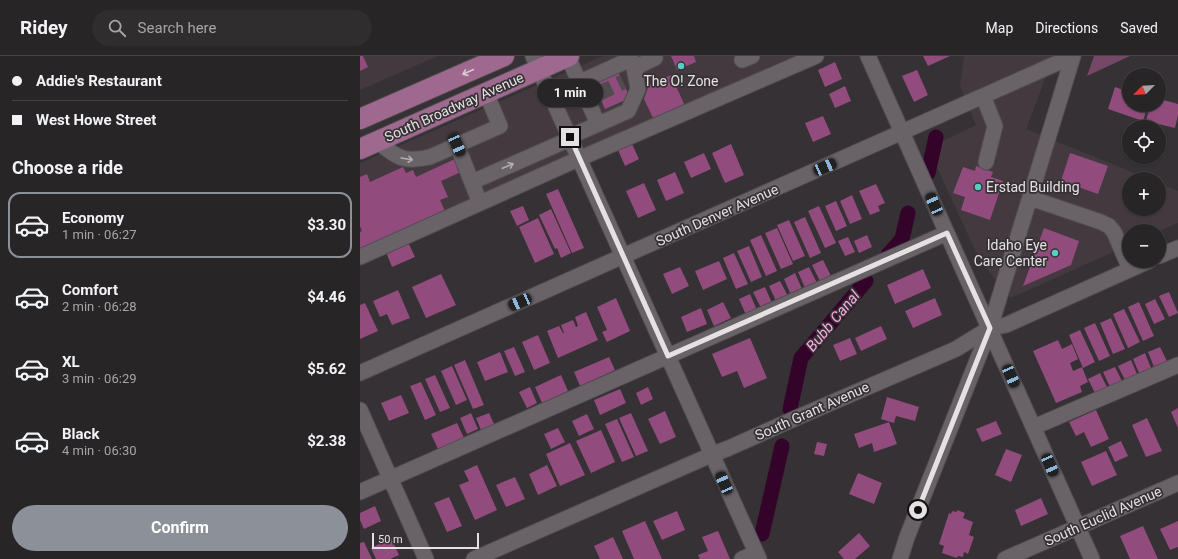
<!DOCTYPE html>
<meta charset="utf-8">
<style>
body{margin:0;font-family:Roboto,sans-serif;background:#302d2f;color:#f1f3f6;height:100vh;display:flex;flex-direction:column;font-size:15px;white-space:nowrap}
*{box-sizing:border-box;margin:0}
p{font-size:13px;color:#a5a5a7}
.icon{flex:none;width:22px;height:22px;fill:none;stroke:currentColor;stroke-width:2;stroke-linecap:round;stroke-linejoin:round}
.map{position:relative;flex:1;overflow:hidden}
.sheet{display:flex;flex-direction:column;background:#282527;width:360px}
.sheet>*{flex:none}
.top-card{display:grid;align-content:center;height:88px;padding:0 12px;background:#282527}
.needle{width:26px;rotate:246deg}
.tools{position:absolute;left:762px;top:12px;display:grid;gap:8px}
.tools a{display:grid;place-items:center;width:44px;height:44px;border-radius:50%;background:#282527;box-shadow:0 1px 3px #0004,0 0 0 1px #444244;font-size:20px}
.scale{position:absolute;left:12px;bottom:10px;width:107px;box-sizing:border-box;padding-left:4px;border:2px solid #e5e1e3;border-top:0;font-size:11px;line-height:14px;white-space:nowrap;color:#e5e1e3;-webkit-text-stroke:3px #363134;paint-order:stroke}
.end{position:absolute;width:18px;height:18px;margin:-9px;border:5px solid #e5e1e3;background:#111;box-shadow:0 0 0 2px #111}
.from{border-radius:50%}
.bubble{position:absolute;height:28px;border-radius:14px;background:#282527;box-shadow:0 1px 3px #0004,0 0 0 1px #444244;font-size:13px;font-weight:700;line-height:28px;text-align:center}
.car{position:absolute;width:12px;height:24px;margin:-12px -6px;border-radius:5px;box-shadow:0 0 3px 1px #0007;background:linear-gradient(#222 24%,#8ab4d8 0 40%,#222 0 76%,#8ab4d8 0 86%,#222 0)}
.top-card b{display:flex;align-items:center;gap:14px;height:38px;font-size:15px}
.top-card b+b{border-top:1px solid #444244}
.top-card i{width:10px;height:10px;background:#f1f3f6}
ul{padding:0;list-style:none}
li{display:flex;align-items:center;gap:12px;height:66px;margin:0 8px 6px;padding:0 4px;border:2px solid transparent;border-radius:12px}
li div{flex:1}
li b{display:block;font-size:15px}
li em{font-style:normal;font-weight:700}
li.active{border-color:#8c9099}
li>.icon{width:36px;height:36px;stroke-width:1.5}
h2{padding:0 12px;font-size:18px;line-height:48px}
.primary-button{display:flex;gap:8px;margin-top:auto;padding:8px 12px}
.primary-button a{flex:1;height:46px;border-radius:24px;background:#8c9099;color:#fff;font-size:16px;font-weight:700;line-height:46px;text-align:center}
header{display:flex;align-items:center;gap:24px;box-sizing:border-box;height:56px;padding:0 20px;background:#282527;border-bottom:1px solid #444244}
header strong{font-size:19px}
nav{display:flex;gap:22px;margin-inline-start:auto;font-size:14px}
.search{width:280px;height:36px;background:#302d2f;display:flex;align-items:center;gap:10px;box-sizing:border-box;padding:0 14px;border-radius:22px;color:#a5a5a7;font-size:15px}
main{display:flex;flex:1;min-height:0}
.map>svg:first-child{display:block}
.built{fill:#43393f}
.green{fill:#764868}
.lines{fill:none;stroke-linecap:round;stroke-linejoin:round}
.canal{stroke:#340329;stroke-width:15}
.building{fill:#914c7d}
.minor-tunnel{stroke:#504b4e;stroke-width:15;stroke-dasharray:15 8;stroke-linecap:butt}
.minor-casing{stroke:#514d50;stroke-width:17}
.major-casing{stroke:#514d50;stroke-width:22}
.minor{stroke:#696367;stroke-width:15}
.major{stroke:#9f698f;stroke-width:20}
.oneway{stroke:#d7c9d2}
.oneway2{stroke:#b3afb1}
.route{stroke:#e5e1e3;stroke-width:5}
.poi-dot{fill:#55cec6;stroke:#363134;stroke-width:1.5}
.labels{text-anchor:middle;stroke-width:3.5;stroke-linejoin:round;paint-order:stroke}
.poi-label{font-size:14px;fill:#e5e1e3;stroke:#363134}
.street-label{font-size:14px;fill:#e5e1e3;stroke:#363134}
.water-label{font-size:15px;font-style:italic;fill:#faabe0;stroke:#363134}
</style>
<header>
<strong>Ridey</strong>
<div class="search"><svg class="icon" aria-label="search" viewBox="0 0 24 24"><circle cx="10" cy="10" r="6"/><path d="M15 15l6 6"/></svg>Search here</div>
<nav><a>Map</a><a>Directions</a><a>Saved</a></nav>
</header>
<main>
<section class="sheet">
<div class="top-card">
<b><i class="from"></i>Addie's Restaurant</b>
<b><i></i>West Howe Street</b>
</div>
<h2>Choose a ride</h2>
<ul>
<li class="active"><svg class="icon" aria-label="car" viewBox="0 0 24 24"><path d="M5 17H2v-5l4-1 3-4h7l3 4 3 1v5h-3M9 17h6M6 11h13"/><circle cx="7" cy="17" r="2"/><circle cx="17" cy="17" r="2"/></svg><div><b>Economy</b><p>1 min · 06:27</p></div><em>$3.30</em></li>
<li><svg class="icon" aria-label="car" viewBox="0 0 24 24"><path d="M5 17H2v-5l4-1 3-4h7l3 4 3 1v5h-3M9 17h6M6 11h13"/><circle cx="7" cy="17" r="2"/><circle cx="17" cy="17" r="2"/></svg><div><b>Comfort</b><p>2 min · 06:28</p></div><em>$4.46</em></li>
<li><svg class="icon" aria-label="car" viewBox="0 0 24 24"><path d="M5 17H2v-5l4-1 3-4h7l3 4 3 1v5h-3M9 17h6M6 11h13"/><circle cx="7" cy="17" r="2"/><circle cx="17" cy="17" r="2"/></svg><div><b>XL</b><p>3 min · 06:29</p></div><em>$5.62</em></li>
<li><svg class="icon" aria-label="car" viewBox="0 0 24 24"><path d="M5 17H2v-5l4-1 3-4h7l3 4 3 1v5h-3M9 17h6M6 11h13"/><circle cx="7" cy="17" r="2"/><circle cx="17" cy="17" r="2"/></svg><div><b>Black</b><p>4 min · 06:30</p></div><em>$2.38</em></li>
</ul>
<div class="primary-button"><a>Confirm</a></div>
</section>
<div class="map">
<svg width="818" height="503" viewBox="0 0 818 503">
<rect width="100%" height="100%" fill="#363134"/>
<path class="built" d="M0,0H78L0,34Z
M243,0H444L0,198V107Z
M604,0H694L666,73L789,123H769V153H799V127L818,135V167L799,175H769V189L651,242L620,205L568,92L616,69L600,30Z"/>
<path class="green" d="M734,0H770L727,20Z"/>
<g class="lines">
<path class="canal" d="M568,117L576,81
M528,199L542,183L548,157
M430,353L441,302L506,225
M402,478L422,390"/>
</g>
<path class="building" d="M0,0H3L8,11L0,15Z
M311,0H334L336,6L317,14Z
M563,0H590L568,10Z
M475,6L482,23L465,31L458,14Z
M257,13L270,42L245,53L232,24Z
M557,14L568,39L554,46L542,20Z
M311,19L325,50L294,64L284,43L289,29Z
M485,30L491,45L475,52L469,38Z
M755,31L769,36V49H788L783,65L748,53Z
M800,43L818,48V59L815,72L786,65L790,49H799Z
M463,60L471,78L453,86L445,67Z
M272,88L279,103L265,110L258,94Z
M371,88L384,119L365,127L352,97Z
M344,97L351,113L331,122L324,106Z
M710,97L748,110L738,138L701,125Z
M95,103L101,116L81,125L88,141L80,144L85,155L0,199V176L2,175L0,170V121L7,118L10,126L43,111L46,117L53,114L56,121Z
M616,110L633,116L631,121L643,125L630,164L601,154L605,141L593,137L603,111L615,115Z
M315,116L324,137L306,145L297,124Z
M284,127L296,154L278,162L266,135Z
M516,128L525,147L518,150L520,155L510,159L499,135Z
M198,133L224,192L212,197L186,138Z
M492,139L502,163L490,168L480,145Z
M476,145L487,170L476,175L465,150Z
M163,150L169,164L157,170L150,155Z
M459,150L476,187L465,192L448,155Z
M191,153L211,197L201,202L197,192L195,193L179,159Z
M445,161L461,197L450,202L434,166Z
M178,162L194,198L175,207L159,171Z
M429,164L445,200L433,205L417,169Z
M417,172L433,208L421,213L405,177Z
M684,172L719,185L711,209L663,230Z
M401,179L417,215L406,220L390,184Z
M507,179L512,191L499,197L494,185Z
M488,181L495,196L485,200L478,185Z
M48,186L55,201L32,211L26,196Z
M389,190L402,221L391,226L377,195Z
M374,197L388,228L376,233L363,202Z
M463,204L471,220L460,225L452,209Z
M359,205L367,223L343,234L335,215Z
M320,211L329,230L312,238L303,218Z
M449,211L457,227L445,232L438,216Z
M563,213L571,232L535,248L527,229Z
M435,217L442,233L431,239L424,223Z
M81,218L96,249L66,262L52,231Z
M420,225L428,240L416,245L409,230Z
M405,231L412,247L401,252L393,236Z
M38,234L50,262L32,269L27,258L20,261L13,245Z
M809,236L818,257L809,261L799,240Z
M390,238L397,254L386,259L379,243Z
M256,242L270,275L247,286L242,276L247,274L237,251Z
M575,242L582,259L553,272L545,255Z
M795,243L805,263L794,268L785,248Z
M363,246L371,262L354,270L347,254Z
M779,246L794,280L783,285L768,251Z
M5,247L18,275L0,283V249Z
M341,252L347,268L327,276L321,261Z
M764,253L780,286L768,292L753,258Z
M226,256L238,284L198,302L187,275L199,270L203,277H204L201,269L213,264L216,271L218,270L215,261Z
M751,262L765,293L753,298L740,267Z
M735,267L750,300L739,305L724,272Z
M521,270L527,283L501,295L495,282Z
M720,274L735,306L723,312L709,279Z
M178,279L190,307L174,314L162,286Z
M390,282L407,322L384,332L377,315L362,321L352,298Z
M490,282L497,298L480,305L473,289Z
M698,284L702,293L712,288L718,303L710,307L713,315L722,311L728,326L720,330L722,336L696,347L673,295Z
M154,291L165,316L155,320L144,295Z
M800,291L807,305L794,311L788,296Z
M140,296L148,316L125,325L117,306Z
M785,297L791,312L779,317L773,303Z
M249,301L255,314L220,330L214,316Z
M105,304L124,349L113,353L94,309Z
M771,304L777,318L765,324L758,310Z
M92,310L107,344L96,349L81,315Z
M755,311L762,325L750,331L743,316Z
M740,317L747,331L735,337L728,323Z
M75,319L90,352L80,356L65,323Z
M201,319L208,335L182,347L175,331Z
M61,326L76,359L65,364L50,330Z
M170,331L177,347L167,352L159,336Z
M288,331L293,343L281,349L276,337Z
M260,333L266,347L240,359L234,344Z
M41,339L49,357L29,365L21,347Z
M527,341L559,351L555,365L536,360L534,367L521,363Z
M818,352V372L811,356Z
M736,354L749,383L731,391L724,376L716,380L709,366Z
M305,355L316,381L300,388L288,363Z
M111,357L118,373L107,378L100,362Z
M129,357L134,368L121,374L116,362Z
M271,357L288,395L276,400L259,362Z
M227,358L234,373L219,380L212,365Z
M787,362L802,395L786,401L772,369Z
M257,363L274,401L262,406L245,368Z
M636,365L642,378L622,386L616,373Z
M529,366L537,388L514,396L512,387L499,392L494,378Z
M97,367L104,382L78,393L71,378Z
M198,372L205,386L191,393L184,378Z
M241,374L255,406L231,417L216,385Z
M761,385L768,400L755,406L748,391Z
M457,386L467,388L464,400L454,398Z
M210,387L225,419L200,430L186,398Z
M646,393L662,399L651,426L635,419Z
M746,395L757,419L732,430L721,406Z
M117,409L137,454L115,464L99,429L109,425L104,415Z
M187,409L197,430L178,439L169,418Z
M498,417L522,427L514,448L489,438Z
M155,421L165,443L146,451L136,429Z
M89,441L102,470L87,476L74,447Z
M681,442L688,458L661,470L655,454Z
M15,450L21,465L4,473L0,464V457Z
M597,454L605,457L603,462L613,466L609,479L614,481L608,498L604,496L603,501L598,500L597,502L582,497L584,490L579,488L589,457L591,458L592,455L597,456Z
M317,455L325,474L302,484L293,465Z
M285,465L302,503H274L262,475Z
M818,465V491L810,494L800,473Z
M783,470L798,503H770L760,480Z
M358,475L370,503H340L338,499L348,495L342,481Z
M499,477L510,490L495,503H484L478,496Z
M253,481L263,503H240L234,490Z
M31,482L39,499L30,503H16L11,492Z
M4,486L12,503H0V487Z"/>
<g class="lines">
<path class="minor-tunnel" d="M238,38L263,26"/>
<g class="minor-casing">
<path id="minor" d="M173,0L399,503
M508,0L732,503
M208,1L238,68
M382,4L392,0
M274,12L295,2
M220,26L271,3
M623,40L635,70L626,106
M209,81L268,55L278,33L274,12L270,0
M17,85C37,102 44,107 70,101L140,70L126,37
M97,89L120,147
M112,126L210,83
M670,142L741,166L749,170L754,176L770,213
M799,200L818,192
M0,201L207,108L456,0
M0,317L713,0
M0,354L66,503
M674,371L818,309
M0,436L587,177
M114,503L351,399L369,392L436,362L596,293L630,272L646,269L789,205
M382,503L396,497
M540,503L547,481L630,272L713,0
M645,503L818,427"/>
</g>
<g class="major-casing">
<path id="major" d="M0,63L144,0
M0,93L209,0"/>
</g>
<use href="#minor" class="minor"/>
<use href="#major" class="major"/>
</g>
<defs><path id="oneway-shaft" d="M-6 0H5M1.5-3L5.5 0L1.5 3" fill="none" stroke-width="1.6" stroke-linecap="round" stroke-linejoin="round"/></defs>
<use class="oneway" href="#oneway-shaft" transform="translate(108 16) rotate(156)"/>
<g class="oneway2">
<use href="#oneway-shaft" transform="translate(47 103) rotate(9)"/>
<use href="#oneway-shaft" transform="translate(148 110) rotate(-23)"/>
</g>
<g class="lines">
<path class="route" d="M210,81L308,300L587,177L630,272L558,454"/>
</g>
<g class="poi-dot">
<circle cx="321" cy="10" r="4"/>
<circle cx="618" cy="131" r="4"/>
<circle cx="695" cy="197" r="4"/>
</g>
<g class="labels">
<g class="poi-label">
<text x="321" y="30">The O! Zone</text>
<text x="626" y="136" text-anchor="start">Erstad Building</text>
<text x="687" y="194" text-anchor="end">Idaho Eye<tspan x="687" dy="16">Care Center</tspan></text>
</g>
<g class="street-label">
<text transform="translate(94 51) rotate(-24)" y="5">South Broadway Avenue</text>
<text transform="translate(357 159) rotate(-24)" y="5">South Denver Avenue</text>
<text transform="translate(452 355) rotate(-24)" y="5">South Grant Avenue</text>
<text transform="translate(743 460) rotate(-24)" y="5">South Euclid Avenue</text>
</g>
<g class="water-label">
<text transform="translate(473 265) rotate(-50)" y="5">Bubb Canal</text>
</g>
</g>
</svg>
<div class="tools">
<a><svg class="needle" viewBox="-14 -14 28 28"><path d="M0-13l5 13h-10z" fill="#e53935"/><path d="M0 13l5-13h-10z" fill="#a5a5a7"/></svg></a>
<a><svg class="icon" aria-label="locate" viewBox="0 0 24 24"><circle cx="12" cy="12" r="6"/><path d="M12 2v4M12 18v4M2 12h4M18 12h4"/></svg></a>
<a>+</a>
<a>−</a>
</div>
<div class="scale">50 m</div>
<i class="end from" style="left:558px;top:454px"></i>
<i class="end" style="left:210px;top:81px"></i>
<div class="bubble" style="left:177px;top:23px;width:66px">1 min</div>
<i class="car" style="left:97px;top:89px;rotate:156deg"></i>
<i class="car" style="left:465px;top:111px;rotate:66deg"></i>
<i class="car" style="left:574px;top:148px;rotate:336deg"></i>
<i class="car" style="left:160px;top:246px;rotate:246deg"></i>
<i class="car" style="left:651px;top:320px;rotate:156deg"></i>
<i class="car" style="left:690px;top:409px;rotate:156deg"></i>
<i class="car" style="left:364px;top:427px;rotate:336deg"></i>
</div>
</main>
